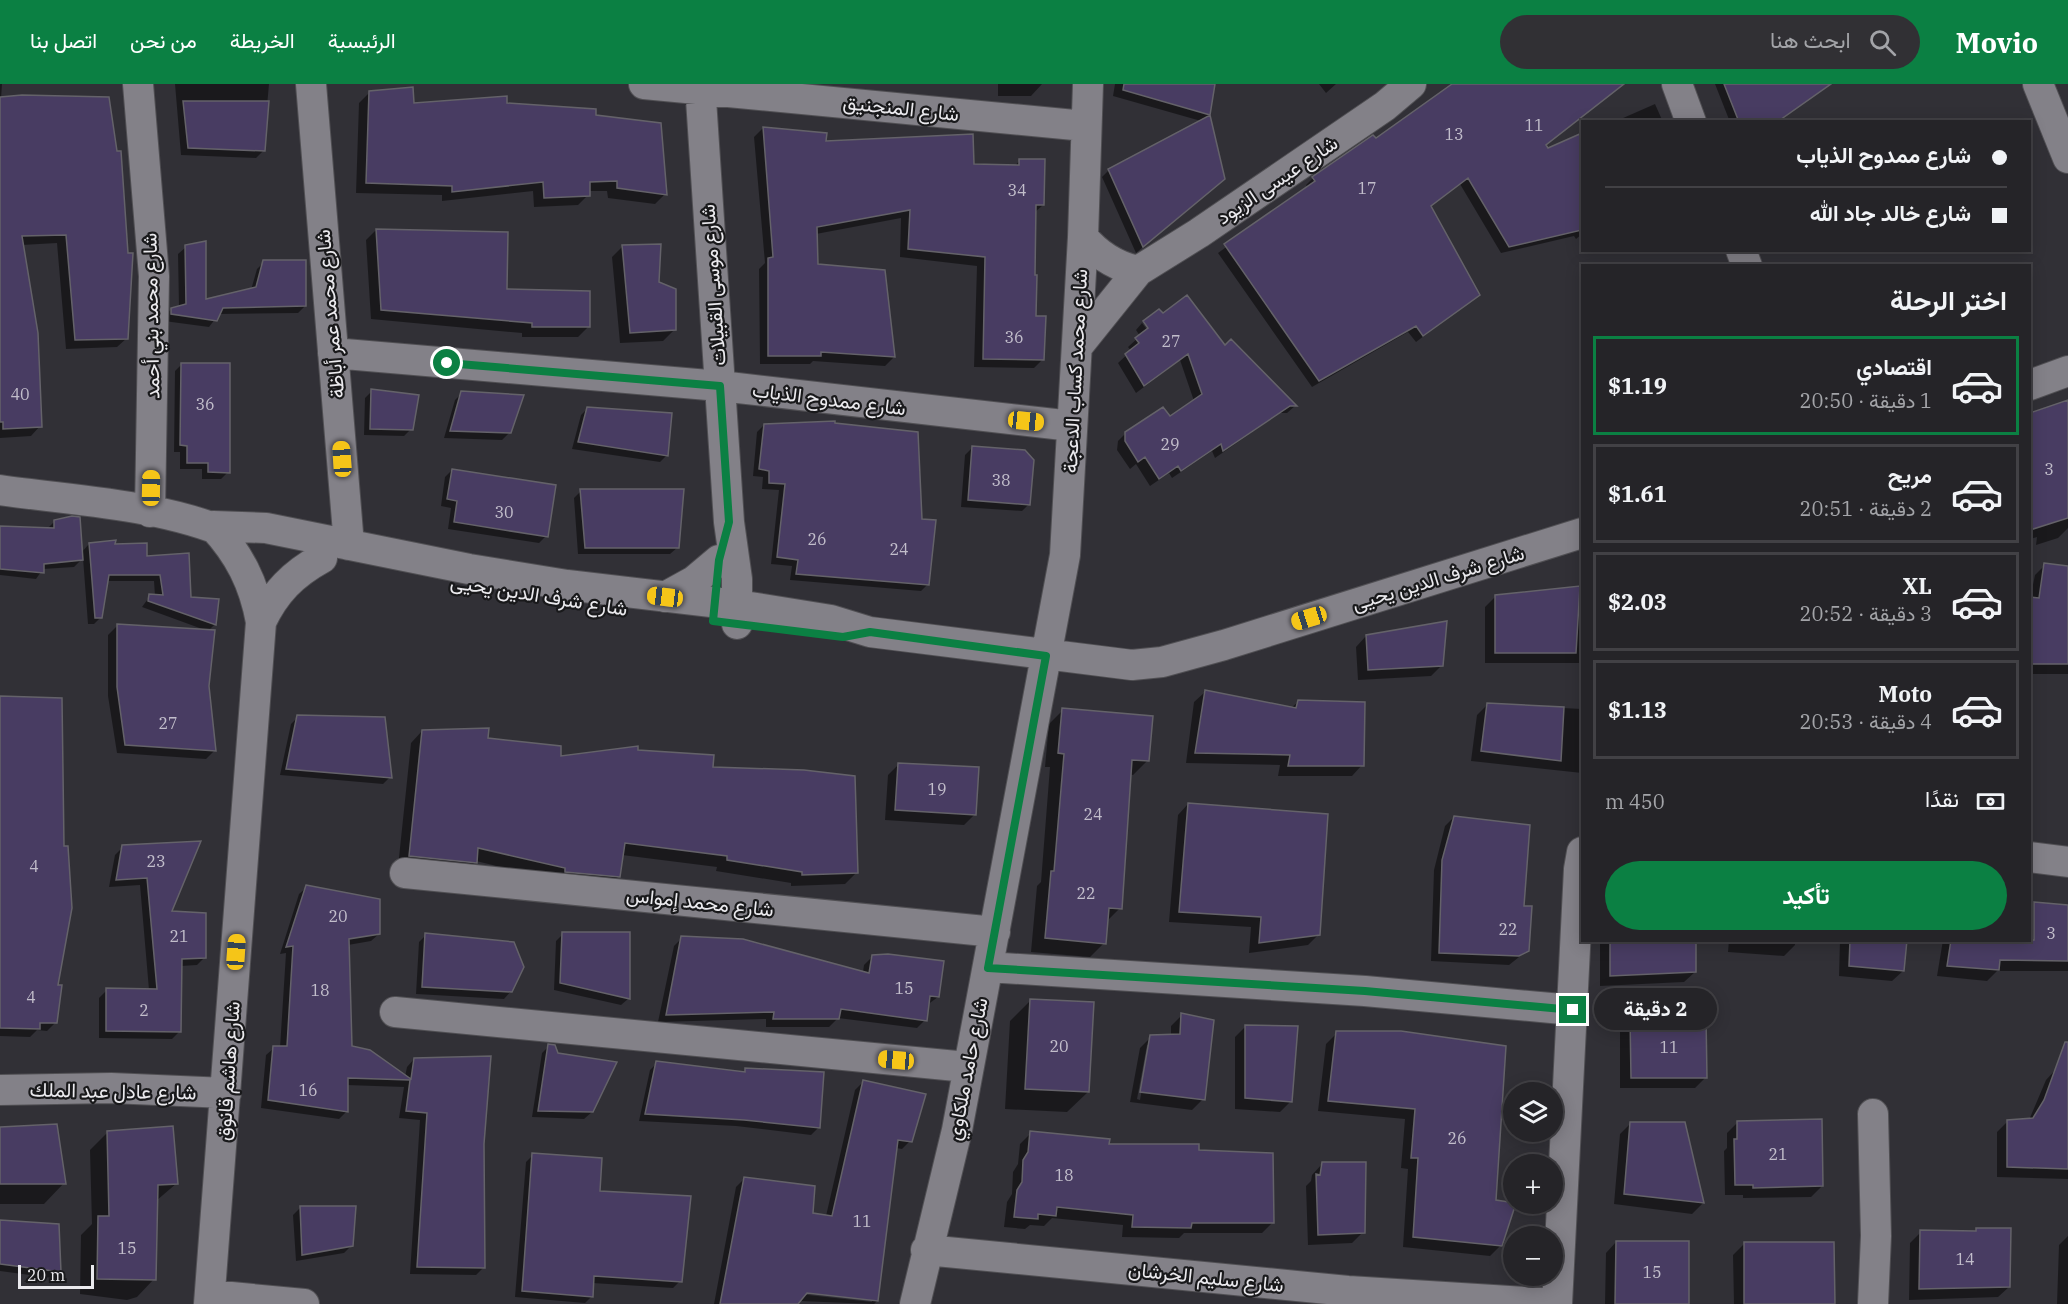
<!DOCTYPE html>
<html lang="ar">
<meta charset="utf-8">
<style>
body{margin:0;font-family:"IBM Plex Serif",Vazirmatn,serif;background:#313034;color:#f1f3f6;direction:rtl;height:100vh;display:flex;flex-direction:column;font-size:22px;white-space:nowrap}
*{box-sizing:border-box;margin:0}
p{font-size:20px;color:#a3a4a8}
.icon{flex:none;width:33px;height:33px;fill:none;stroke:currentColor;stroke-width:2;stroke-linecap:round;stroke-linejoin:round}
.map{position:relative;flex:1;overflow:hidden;direction:ltr}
.sheet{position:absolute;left:1581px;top:180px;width:450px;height:678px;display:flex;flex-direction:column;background:#252428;border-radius:0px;box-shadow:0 3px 15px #0003,0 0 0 2px #424145;direction:rtl}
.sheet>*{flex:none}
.hud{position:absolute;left:1581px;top:36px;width:450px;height:132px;border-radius:0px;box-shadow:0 3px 15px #0003,0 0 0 2px #424145;direction:rtl;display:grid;align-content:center;height:132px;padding:0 24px;background:#252428}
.tools{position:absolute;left:1503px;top:998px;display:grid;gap:12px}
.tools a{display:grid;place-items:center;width:60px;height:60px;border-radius:50%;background:#252428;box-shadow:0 3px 15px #0003,0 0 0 2px #424145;font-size:30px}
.scale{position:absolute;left:18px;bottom:15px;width:76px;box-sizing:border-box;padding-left:6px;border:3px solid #ebeaee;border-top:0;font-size:16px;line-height:21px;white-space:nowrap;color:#ebeaee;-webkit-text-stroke:4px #19191b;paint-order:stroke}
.end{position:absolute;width:27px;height:27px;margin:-14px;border:8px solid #0b8043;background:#fff;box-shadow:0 0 0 3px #fff}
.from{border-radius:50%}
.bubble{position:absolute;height:42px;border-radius:21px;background:#252428;box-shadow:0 3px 15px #0003,0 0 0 2px #424145;font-size:20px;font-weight:700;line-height:42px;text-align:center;direction:rtl}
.car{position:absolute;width:18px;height:36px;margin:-18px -9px;border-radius:8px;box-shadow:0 0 4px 2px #0007;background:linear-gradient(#f5c518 24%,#345 0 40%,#f5c518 0 76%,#345 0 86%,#f5c518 0)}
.hud b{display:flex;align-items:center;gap:21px;height:57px;font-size:22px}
.hud b+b{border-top:2px solid #424145}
.hud i{width:15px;height:15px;background:#f1f3f6}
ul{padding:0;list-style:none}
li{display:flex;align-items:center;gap:18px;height:99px;margin:0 12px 9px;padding:0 12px;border:3px solid #424145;border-radius:0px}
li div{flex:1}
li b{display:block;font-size:22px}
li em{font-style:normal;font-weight:700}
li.selected{border-color:#0b8043}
li>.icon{width:54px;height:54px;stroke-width:1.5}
h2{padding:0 24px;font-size:27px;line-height:72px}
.pay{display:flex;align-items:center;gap:15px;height:66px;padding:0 24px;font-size:22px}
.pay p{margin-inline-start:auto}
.button{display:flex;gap:12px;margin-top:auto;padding:12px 24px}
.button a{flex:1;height:69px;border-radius:36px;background:#0b8043;color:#fff;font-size:24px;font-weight:700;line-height:69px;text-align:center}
header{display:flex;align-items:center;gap:36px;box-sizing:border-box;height:84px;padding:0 30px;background:#0b8043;color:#fff}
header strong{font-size:28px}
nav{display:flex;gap:33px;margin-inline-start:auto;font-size:21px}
.search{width:420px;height:54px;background:#313034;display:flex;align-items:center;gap:15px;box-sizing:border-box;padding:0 21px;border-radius:33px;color:#a3a4a8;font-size:22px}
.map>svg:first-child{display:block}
.shadow{fill:#0007;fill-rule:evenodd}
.building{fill:#483c62;stroke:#646269;stroke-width:1.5}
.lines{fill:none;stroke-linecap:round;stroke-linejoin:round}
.minor-casing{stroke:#504f53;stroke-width:32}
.minor{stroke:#838188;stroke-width:30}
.route{stroke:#0b8043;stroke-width:8}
.labels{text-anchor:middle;stroke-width:4.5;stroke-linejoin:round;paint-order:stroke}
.number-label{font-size:16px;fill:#c2becb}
.street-label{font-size:20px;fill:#ebeaee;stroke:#19191b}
</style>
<header>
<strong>Movio</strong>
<div class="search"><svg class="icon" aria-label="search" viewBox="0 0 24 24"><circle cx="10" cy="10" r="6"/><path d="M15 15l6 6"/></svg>ابحث هنا</div>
<nav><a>الرئيسية</a><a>الخريطة</a><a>من نحن</a><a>اتصل بنا</a></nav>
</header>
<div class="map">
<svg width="2068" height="1220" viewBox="0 0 2068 1220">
<rect width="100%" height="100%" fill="#313036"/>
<path class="shadow" d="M0,0H2L1,15L127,254L117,263L66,265L57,159L22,161L40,342L31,352L0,354Z
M175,0H269L263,67L256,74L181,71Z
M998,0H1042L1031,12H998Z
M1115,0H1214L1208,31L1223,94L1136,169L1102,93L1109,86L1201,37L1113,12Z
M1319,0H1336L1326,9Z
M1455,0H1623L1545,62L1547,66L1582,51V150L1576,155L1574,152L1501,169L1460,100L1429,123L1478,211L1416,258L1408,248L1312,303L1218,169L1308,104L1306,101L1313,94L1373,53L1375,56Z
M1715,0H1817L1821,5L1778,38H1730Z
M369,9L413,21L506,20L594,32L665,110L655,120L608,114L607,107H588V111L578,121L534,123L533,107L442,117V111L356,109L359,19Z
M1655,20L1663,38H1614Z
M763,44L824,59L972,81L1014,83L1020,76L1043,121L1034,129V233L1043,275L1034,284L974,283L977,182L900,173L901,134L816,150L817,182L894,273L885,282L813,277L810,280H760L759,185L765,179L754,53Z
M376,146L506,206L588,243L578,253H522V249L371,235L366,156Z
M623,162L658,199L674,246L663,257L620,259L612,173Z
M186,163L204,217L251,206L257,185L264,178L305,222L298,229L219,230L209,243L164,237V233L171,225L179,223L178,170Z
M1163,231L1225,263L1295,322L1287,329H1280L1215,374L1212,367L1172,394L1169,389L1150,402L1136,380L1130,385L1117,366L1118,357L1126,349L1169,334L1194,317L1180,276L1136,309L1118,279L1131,267L1128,263L1140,252L1136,246L1142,239L1151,251Z
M182,280L228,388L221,395H202V385H180V368H174L175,287Z
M372,307L411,345L404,352L364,351L365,314Z
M462,309L509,349L502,356L444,354L455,316Z
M2068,318V444L2058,454L2036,461L2037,453L2030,455V330Z
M588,324L667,371L660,378L572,365L581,331Z
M764,341L921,436L928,500L921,507L790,496L792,482L771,480L779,406L762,405L763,393L753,392L757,348Z
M972,364L1029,420L1022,427L961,423L965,371Z
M452,386L546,452L539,459L448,445L451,424L441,422L445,393Z
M581,407L678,463L670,470H578L574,414Z
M54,438L81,469L89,460L113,461L146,473L215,540L208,547V602L215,666L206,675L117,669L108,612V551L117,542L205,546L142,523L150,512H155L154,497H107L101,533L94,540H88L83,474L74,483L43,485L36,495L0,491V443L46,446Z
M2045,481L2068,484V590H2030V515L2035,491Z
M1582,503V579H1485V523L1495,513Z
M1366,552L1442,581L1431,592L1358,596L1356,563Z
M1205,608L1291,624L1298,618L1362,681L1352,692H1278L1280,681L1186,679L1194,618Z
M0,614L62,764L55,939L47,947L37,946L30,953L0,952Z
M1488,620L1582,625V689L1471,677L1477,631Z
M1063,626L1147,677L1133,691L1129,690L1120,824L1106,838L1104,859L1090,873L1031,868L1037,802L1041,798L1050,683H1045L1049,640Z
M298,633L390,693L383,700L280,691L291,640Z
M422,647L487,655L559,674L636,668L711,685L857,788L845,800L791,802V799L716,787L717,783L622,771L619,792L607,804L554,796L476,777L464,790L398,783L411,659Z
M899,680L975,730L964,741L885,736L888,691Z
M1188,720L1319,850L1308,861L1249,869L1251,843L1169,838L1178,731Z
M1454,733L1523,823L1528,866L1509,881L1431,877L1434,786L1445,742Z
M199,759L170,828L205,873L197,881L181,882L180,947L172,955L99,954V914L107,906H149L140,801L109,803L115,771L123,763Z
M307,803L379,850L371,857L348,861L351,963L405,993L407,983L414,975L483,1060V1184L476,1191L410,1190L420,1036L399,1034L404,1003L346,1001V1028L339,1035L261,1024L266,971L274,964H280L286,869L280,870L299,810Z
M2030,818L2068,822V887H1997L1987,897L1937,892L1943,856H2030Z
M563,850L628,915L621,921L554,906L556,857Z
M426,851L511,907L504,915L416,910L419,858Z
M682,854L863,888L864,881L872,873L938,913L927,921L925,936L917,944L838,934L829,943H766V935L658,938L674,862Z
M1600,856H1695V888L1684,898L1600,902Z
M1729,856H1795V861L1784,872L1728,868Z
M1840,856H1906L1903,887L1892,897L1839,892Z
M1030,917L1088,1008L1067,1028L1005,1025L1010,937Z
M1182,931L1203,1015L1192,1026L1130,1018L1140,964L1151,953L1171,952V942ZM1147,961H1150L1140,1016L1137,1015Z
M1631,934L1705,994L1695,1004H1620V945Z
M1245,943L1291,1017L1280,1028L1235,1025V953Z
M1337,949H1401L1494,1117L1514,1118L1501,1161L1490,1172L1403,1163L1408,1085L1401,1084L1405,1035L1318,1027L1326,960Z
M549,962L592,1028L584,1035L532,1033L542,969Z
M657,979L743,989L746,986L818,1044L811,1051L736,1042L639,1037L650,986Z
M2068,981V1095L1997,1093V1048L2008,1037L2029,1036L2046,996L2057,984Z
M863,998L910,1057L902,1065L896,1064L877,1217L874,1220L799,1217L796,1220H714L736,1103L744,1095L811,1130L826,1132L855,1006ZM800,1207L872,1215V1218L799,1210Z
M1738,1038L1822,1102L1811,1113L1743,1114V1111H1725L1724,1067L1727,1064V1049Z
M1631,1039H1683L1703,1119L1692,1130L1614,1120L1620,1050Z
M0,1045L64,1099L44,1120H0Z
M107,1049L177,1099L156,1117L154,1195L137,1213L127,1216L80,1210L81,1151L92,1140L90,1066Z
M1031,1049L1108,1062L1273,1138L1262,1149H1184L1179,1154L1122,1153L1123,1141L1052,1134L1044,1142L1030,1141L1025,1145L1004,1143L1007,1118L1012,1110L1013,1088L1018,1080L1020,1060Z
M533,1071L680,1197L673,1204L592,1199V1212L585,1219L515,1213L526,1078Z
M1322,1080L1363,1148L1352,1159L1308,1161L1306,1102L1311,1097L1312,1091Z
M300,1124L351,1162L344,1169L296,1177L293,1131Z
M0,1137L59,1187L52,1194L0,1187Z
M1976,1145L2009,1203L1998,1213L1909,1216L1910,1159L1921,1148L1973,1149Z
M2068,1152V1220H2057L2059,1161Z
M1616,1158L1687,1220H1605L1606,1169Z
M1744,1160L1833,1220H1734L1733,1171Z"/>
<path class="building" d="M1124,0H1215L1210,31L1123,6Z
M1452,0H1624L1546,61L1548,64L1582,49V146L1509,163L1468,94L1431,122L1480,211L1423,252L1416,242L1319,297L1224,160L1315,97L1312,93L1373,51L1376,54Z
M1724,0H1831L1777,38H1739Z
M413,3L414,19L507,12V19L596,25V31L661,39L667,111L617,104V97L590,98V112L544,114L543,98L452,108V102L366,99L369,7Z
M22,11L109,13L117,67H121L128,169H133L128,255L75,256L66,151L22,152L38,249L42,343L3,345V338H0V13Z
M183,17H269L265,67L188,64Z
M1210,31L1225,95L1143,163L1108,85Z
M763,43L827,49L826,57L973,50L974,80L1019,81V75H1045L1044,121H1036L1035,191H1037L1036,232H1046L1044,276L983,275L985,173L908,165L910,126L817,143L818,180L885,186L895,273L821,268V272H768V174L773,173Z
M376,145L508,148L507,205L590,207V243H532V239L381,226Z
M206,157V215L256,203L263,176H306V222L223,224L217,237L171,230V224L186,220L185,161Z
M661,160L659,198L676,205V246L630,249L622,161Z
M1187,211L1225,261L1231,255L1297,322H1290L1223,367L1221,360L1181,387L1178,382L1159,395L1145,373L1138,378L1125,357V348L1163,323L1170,332L1202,310L1188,270L1144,302L1125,270L1139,259L1135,254L1148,244L1143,237L1159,225L1163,229Z
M181,279H230V389L208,388V379H187V362L180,361Z
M371,305L419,311L413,346L370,345Z
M461,307L524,311L511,349L450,347Z
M2068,316V434L2030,446V329Z
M587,323L672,329L668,372L578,358Z
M835,337V339L918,348L922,435L936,436L929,501L796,490L798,476L777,473L785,400L769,399V387L759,385L764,340Z
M972,362L1025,366L1034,376L1030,421L968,416Z
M452,385L556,401L548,453L454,438L457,417L447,415Z
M580,405H684L679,464H585Z
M72,432L80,433L83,476L44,480V489L0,485V442L54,444V436Z
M116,456L115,460L147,459V472L189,469L191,513L219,515L216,541L148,517L149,510L163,511L160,491H109L102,534H95L89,459Z
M2044,479L2068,482V580H2030V513L2039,514Z
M1580,502L1576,569H1495V511Z
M1447,537L1443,582L1368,586L1366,551Z
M117,540L215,546L209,602L216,667L125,661L117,603Z
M1205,606L1296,624L1298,616L1365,618L1364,682H1288L1290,671L1195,669Z
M0,612L62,614L64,762H68L72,824L58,901H62L57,939H40V945L0,944Z
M1487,619L1564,623L1561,677L1481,667Z
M1062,624L1153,632L1149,677L1132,676L1122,825L1109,824L1106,860L1045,854L1051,787H1054L1064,670L1058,669Z
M297,631L385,633L392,694L286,685Z
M489,644L488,654L561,662V672L638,662V666L714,671L713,683L804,686L855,692L858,789L802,791V788L727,776V772L625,759L620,793L565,788V784L478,764L477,779L409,772L422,646Z
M898,679L979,683L976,731L895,726Z
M1188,719L1328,730L1320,851L1259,859L1261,833L1179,828Z
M1454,732L1530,741L1524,822H1532L1529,867L1519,872L1439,869L1442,776Z
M201,757L172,827L206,829V874L182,875L181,948L106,947V904L157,905L147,794L116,796L122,761Z
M306,801L380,815V850L349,855L352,962L370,966L411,995L414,974L491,972L484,1060L485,1184L417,1183L427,1029L406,1027L410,996L348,994V1028L268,1016L273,962H287L293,862L286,863Z
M2034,818L2068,821V877L2000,876L1999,886L1947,882L1951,856H2034Z
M562,848H630V915L560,899Z
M425,849L514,858L524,883L512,908L422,903Z
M681,852L743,855L869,889L872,871L888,870L944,877L939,913L930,912L927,937L841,925L839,935H773L774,928L666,931Z
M1610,856H1696V888L1610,892Z
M1850,856H1907L1904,887L1849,882Z
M1030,915L1094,918L1089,1008L1025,1005Z
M1181,929L1214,936L1205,1016L1140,1008L1150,951L1180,950Z
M1706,932L1707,994H1631L1630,933Z
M1245,941L1298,942L1292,1018L1245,1014Z
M1336,947H1401L1506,962L1496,1116L1516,1119L1502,1162L1413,1153L1418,1074H1411L1415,1025L1328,1017Z
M2065,958H2068V1085L2007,1083V1036L2033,1034L2044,1016Z
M548,960L555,961L558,969L617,978L593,1028L538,1027Z
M656,977L745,988V984L824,988L820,1044L744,1036L645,1030Z
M863,996L926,1010L912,1058L898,1056L878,1217L807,1209L798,1220H720L744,1093L815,1102L813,1129L832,1132Z
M1822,1035L1823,1102L1753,1104V1101H1735L1734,1055H1737V1037Z
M1630,1038H1685L1704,1119L1624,1110Z
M57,1040L66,1100H0V1043Z
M173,1042L178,1100L158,1101L156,1196L97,1195L98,1132H109L107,1047Z
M1030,1047L1110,1055L1109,1060H1199V1066L1273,1069L1274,1139H1192L1191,1144L1132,1143L1133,1131L1057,1123L1056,1132L1038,1130V1135L1014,1133L1017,1106L1022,1098L1023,1076L1028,1068Z
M532,1069L602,1074L600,1107L691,1112L682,1198L594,1192L593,1213L522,1207Z
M1322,1078H1366L1365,1149L1318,1151L1316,1090L1320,1091Z
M300,1122H356L353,1162L302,1171Z
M0,1136L59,1140L61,1188L0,1180Z
M1976,1144H2011L2010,1203L1919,1205L1920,1146L1976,1147Z
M1616,1157H1689V1220H1615Z
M1744,1158H1834L1835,1220H1744Z"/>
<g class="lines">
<g class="minor-casing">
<path id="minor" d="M138,0L154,192L150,428
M311,0L349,461
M644,0L1085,42
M700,0L729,438L737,495V540
M1677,0L1691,38
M2038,0L2068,74
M1083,153C1098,171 1115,182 1138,187
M1741,166L1747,182
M1077,263L1138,187L1199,149L1385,22L1411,0
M333,269L720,302L1072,342
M2030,301L2068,287
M0,406C76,417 161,420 232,451
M213,442L266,444L469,485L567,501L737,521L831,536L870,548L1132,581L1162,578L1224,561L1582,449
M665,513L694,497L719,476
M261,538C275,508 293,490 322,474
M2030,773L2068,778
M405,789L995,848
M988,883L1365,907L1573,926
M395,928L967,983
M0,1006L111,1004L226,1009
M1873,1030L1876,1152L1873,1220
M926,1166L1348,1207L1557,1220L1579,785L1582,768
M210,1211L304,1220
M209,1220L261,538C254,499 239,470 213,442
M915,1220L957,1046L1065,471L1083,153L1088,0"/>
</g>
<use href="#minor" class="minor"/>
</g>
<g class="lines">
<path class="route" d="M447,279L720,302L729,438L719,476L713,537L843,553L870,548L1046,572L988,884L1365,907L1573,926"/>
</g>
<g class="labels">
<g class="number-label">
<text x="1534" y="47">11</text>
<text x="1454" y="56">13</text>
<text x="1367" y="110">17</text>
<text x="1017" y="112">34</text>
<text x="1014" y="259">36</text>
<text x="1171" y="263">27</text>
<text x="20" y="316">40</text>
<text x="205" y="326">36</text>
<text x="1170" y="366">29</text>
<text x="2049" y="391">3</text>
<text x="1001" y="402">38</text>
<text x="504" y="434">30</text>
<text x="817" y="461">26</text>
<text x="899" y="471">24</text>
<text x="168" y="645">27</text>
<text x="937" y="711">19</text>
<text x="1093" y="736">24</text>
<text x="156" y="783">23</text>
<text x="34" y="788">4</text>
<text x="1086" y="815">22</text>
<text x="338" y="838">20</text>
<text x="1508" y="851">22</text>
<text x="2051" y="855">3</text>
<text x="179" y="858">21</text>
<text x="904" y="910">15</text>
<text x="320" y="912">18</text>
<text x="31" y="919">4</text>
<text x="144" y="932">2</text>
<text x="1059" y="968">20</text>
<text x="1669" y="969">11</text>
<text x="308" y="1012">16</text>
<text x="1457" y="1060">26</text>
<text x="1778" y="1076">21</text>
<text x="1064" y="1097">18</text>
<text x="862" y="1143">11</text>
<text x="127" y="1170">15</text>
<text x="1965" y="1181">14</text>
<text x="1652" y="1194">15</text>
</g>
<g class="street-label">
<text transform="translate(901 24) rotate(6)" y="7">شارع المنجنيق</text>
<text transform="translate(1277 96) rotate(-34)" y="7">شارع عيسى الزيود</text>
<text transform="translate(713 201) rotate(-94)" y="7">شارع موسى القبيلات</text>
<text transform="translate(330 230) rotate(-95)" y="7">شارع محمد عمر أباظة</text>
<text transform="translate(151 232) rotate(-91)" y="7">شارع محمد بني أحمد</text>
<text transform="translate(1075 287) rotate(-87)" y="7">شارع محمد كساب الدعجة</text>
<text transform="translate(829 315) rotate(7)" y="7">شارع ممدوح الذياب</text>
<text transform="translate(1438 494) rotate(-17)" y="7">شارع شرف الدين يحيى</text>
<text transform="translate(539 511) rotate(9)" y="7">شارع شرف الدين يحيى</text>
<text transform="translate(700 818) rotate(6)" y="7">شارع محمد إمواس</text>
<text transform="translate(967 985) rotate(-79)" y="7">شارع حامد ملكاوي</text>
<text transform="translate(228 987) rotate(-86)" y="7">شارع هاشم قانوق</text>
<text transform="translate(113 1007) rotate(1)" y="7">شارع عادل عبد الملك</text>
<text transform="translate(1206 1193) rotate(6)" y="7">شارع سليم الخرشان</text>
</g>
</g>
</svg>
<div class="tools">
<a><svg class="icon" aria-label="layers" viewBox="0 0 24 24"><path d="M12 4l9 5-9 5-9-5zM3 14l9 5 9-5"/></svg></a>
<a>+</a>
<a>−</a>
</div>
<div class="scale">20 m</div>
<i class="end from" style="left:447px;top:279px"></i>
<i class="end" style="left:1573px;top:926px"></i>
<div class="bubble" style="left:1594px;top:904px;width:123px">2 دقيقة</div>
<i class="car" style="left:1026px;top:337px;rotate:96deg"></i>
<i class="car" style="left:342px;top:375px;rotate:356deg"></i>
<i class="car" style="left:151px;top:404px;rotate:1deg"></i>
<i class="car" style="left:665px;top:513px;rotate:277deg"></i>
<i class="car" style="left:1309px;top:534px;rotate:253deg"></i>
<i class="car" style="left:236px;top:868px;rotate:4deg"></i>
<i class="car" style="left:896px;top:976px;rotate:275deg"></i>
<div class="hud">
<b><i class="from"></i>شارع ممدوح الذياب</b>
<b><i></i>شارع خالد جاد الله</b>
</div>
<section class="sheet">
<h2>اختر الرحلة</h2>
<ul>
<li class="selected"><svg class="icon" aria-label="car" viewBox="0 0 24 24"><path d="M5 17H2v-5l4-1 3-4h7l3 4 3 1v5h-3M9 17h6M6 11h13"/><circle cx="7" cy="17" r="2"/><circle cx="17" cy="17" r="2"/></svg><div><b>اقتصادي</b><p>1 دقيقة · 20:50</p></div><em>$1.19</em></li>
<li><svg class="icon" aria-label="car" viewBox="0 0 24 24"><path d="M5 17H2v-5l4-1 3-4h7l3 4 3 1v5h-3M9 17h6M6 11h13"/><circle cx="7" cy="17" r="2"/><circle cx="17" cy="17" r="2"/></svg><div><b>مريح</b><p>2 دقيقة · 20:51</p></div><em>$1.61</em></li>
<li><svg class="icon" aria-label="car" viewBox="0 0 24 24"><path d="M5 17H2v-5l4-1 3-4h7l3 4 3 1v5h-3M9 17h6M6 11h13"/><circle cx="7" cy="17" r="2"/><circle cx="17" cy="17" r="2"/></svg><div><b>XL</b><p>3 دقيقة · 20:52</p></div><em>$2.03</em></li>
<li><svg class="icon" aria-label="car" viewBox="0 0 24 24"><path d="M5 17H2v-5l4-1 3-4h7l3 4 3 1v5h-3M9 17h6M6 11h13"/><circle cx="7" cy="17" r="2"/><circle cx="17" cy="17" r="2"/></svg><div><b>Moto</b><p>4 دقيقة · 20:53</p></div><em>$1.13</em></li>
</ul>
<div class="pay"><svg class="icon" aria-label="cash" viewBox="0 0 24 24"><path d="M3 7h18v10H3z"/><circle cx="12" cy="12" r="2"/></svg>نقدًا<p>450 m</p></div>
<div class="button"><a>تأكيد</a></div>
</section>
</div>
